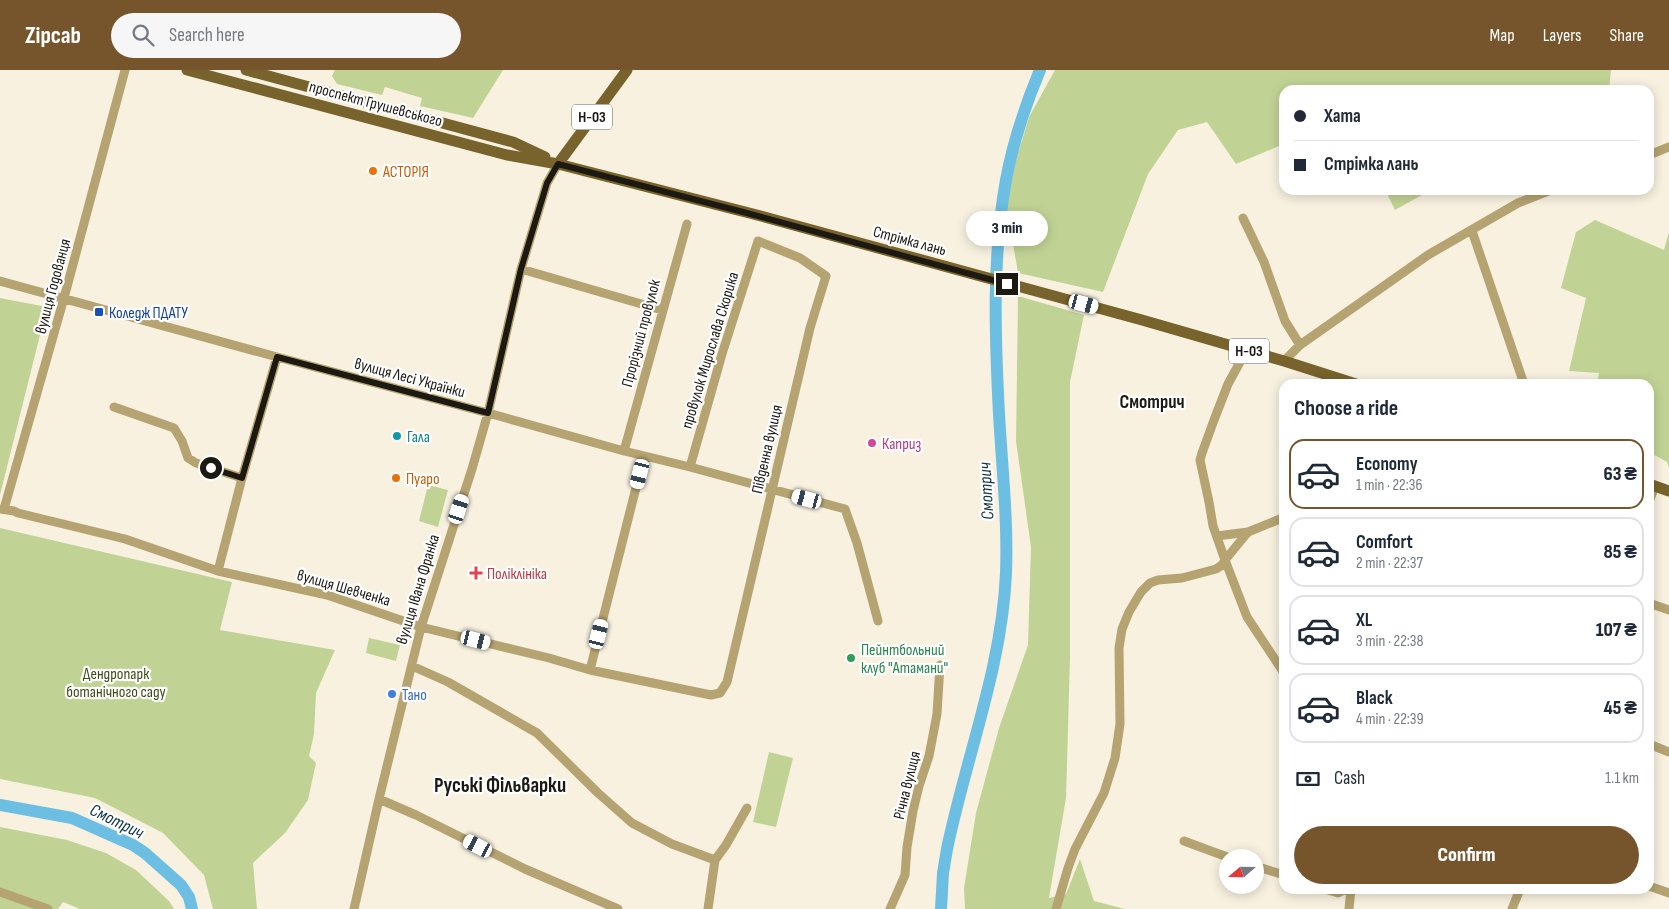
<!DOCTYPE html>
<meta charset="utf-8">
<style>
body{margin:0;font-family:"Sofia Sans Condensed",sans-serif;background:#f6f6f7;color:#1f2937;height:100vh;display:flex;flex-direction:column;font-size:19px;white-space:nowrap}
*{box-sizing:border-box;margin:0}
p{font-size:16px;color:#747a83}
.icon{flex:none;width:28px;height:28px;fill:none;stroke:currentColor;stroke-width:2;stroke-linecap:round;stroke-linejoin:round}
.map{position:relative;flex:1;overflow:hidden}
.details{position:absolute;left:1279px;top:309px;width:375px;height:515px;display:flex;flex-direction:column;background:#fff;border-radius:15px;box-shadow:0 2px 12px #0003}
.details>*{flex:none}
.top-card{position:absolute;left:1279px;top:15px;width:375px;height:110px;border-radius:15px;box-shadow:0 2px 12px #0003;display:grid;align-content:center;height:110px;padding:0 15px;background:#fff}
.needle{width:32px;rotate:250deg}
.fabs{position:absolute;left:1219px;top:779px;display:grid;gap:10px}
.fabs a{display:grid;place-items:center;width:45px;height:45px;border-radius:50%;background:#fff;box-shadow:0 2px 12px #0003;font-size:25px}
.end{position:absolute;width:22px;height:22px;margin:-11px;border:6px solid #1c1913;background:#fff;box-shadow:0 0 0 2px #fff}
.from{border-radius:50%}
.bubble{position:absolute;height:35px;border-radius:18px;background:#fff;box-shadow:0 2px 12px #0003;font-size:16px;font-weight:800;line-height:35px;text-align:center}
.car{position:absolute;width:15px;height:30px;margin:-15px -8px;border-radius:6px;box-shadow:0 0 4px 1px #0007;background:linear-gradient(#fff 24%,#345 0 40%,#fff 0 76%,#345 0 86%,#fff 0)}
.top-card b{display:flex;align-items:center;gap:18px;height:48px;font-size:19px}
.top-card b+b{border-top:1px solid #e0e1e3}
.top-card i{width:12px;height:12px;background:#1f2937}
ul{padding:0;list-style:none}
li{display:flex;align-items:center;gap:15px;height:70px;margin:0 10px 8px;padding:0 5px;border:2px solid #e0e1e3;border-radius:15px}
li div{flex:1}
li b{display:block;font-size:19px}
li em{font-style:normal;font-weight:800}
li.current{border-color:#76552c}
li>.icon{width:45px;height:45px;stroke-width:1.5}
h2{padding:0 15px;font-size:22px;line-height:60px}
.pay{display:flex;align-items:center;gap:12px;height:55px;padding:0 15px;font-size:19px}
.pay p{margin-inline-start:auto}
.cta{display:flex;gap:10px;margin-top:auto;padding:10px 15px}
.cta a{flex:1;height:58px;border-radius:30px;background:#76552c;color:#fff;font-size:20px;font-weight:800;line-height:58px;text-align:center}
header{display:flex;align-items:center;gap:30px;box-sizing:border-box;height:70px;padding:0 25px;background:#76552c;color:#fff}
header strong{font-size:24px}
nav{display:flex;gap:28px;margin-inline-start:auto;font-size:18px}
.search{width:350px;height:45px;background:#f6f6f7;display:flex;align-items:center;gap:12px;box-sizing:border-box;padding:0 18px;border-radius:28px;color:#747a83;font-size:19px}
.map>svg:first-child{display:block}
.green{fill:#c1d394}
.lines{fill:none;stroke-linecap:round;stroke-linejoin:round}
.river{stroke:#6cbee3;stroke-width:12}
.minor{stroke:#b5a371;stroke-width:9}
.major{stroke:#77632b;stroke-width:11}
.route{stroke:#1c1913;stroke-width:6}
.food-dot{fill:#e8710a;stroke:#fff;stroke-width:2}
.transit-dot{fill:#1a4fb4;stroke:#fff;stroke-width:2}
.culture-dot{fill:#0f9aa8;stroke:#fff;stroke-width:2}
.hotel-dot{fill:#d1479c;stroke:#fff;stroke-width:2}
.health-dot{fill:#e0444e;stroke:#fff;stroke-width:2}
.leisure-dot{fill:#2e9e5b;stroke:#fff;stroke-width:2}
.shop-dot{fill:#3f7fe0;stroke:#fff;stroke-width:2}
.labels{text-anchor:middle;stroke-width:4.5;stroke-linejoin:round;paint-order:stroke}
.shield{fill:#fff;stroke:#605e5a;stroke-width:1}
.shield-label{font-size:15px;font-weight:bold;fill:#1c1913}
.street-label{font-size:16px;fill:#1c1913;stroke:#fff}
.food-label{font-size:16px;fill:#c56008;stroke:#fff;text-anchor:start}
.transit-label{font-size:16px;fill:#164399;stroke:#fff;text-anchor:start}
.culture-label{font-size:16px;fill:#0d838f;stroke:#fff;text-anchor:start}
.hotel-label{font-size:16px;fill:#b23c85;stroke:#fff;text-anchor:start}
.health-label{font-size:16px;fill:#be3a42;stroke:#fff;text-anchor:start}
.leisure-label{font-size:16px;fill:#27864d;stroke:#fff;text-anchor:start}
.park-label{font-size:16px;fill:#3f4b18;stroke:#fff}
.shop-label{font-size:16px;fill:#366cbe;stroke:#fff;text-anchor:start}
.water-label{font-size:18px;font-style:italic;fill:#0f3544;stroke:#fff}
.quarter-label{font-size:19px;font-weight:bold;fill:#1c1913;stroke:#fff}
.district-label{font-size:21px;font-weight:bold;fill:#1c1913;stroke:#fff}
</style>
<header>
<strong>Zipcab</strong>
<div class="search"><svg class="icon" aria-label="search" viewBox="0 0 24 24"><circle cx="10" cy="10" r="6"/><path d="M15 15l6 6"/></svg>Search here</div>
<nav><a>Map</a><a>Layers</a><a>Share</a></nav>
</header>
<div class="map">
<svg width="1669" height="839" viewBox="0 0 1669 839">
<rect width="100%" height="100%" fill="#f8f1e0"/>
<path class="green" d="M335,0H503L473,48L420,36L422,28L385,17L382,25L337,14L332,6Z
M1055,0H1611L1609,20H1284V74L1236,94L1207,52L1178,60L1148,104L1103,222L1018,203L1005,127L1029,47Z
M1385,120H1431L1395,140Z
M1595,150L1664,180L1669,162V398L1667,392L1649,382V314H1597L1599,303L1569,301L1586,228L1561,218L1576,162Z
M1018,226L1084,245L1070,312V588L1066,728L1049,828L1066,824L1080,789L1094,831L1125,839H965L964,818L976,743L999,658L1028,575L1031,477L1016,371Z
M0,228L47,237L0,425Z
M428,415L448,420L438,457L419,451Z
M0,458L232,512L220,560L335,580L316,623L314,664L309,686L316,693L308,730L285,763L253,793L257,839H213L204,805L163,763L95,728L0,709Z
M369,568L400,575L396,591L366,583Z
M769,682L793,688L776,757L753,752Z
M0,757L67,770L106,783L136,800L169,831L174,839H80L63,832L58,839H0Z"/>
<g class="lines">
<path class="river" d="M0,735L72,748L133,775L145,783L181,815L189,827L192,839
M941,839L943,803L947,779C966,687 1002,598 1006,503C1008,450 1002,398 999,344C995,267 992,187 1006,110C1013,72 1025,36 1040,0"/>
<path class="minor" d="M1649,85L1669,77
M1243,148L1264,192L1285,251L1300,275
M1472,161L1524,314
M521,199L662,240
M0,211L277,287L488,343L624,381L690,397L845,439L857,473L878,551
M1284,291L1300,275L1428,185L1518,133L1551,120
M114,337L174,358L182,371L188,388L196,393L242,408
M624,381L687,154
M1649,432L1655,416
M0,439L14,441L18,443L125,469L218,501L327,525L421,557L549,588L590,600L711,625L720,623L727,612L810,258L826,206L800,188L758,171L722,284L690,397
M4,439L64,228L125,0
M1248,462L1225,490L1247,547L1284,603
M1217,466L1248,462L1280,449H1284
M218,501L242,408L277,287
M1649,533L1669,540
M412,596L448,612L537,663L598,723L632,753L672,774L715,790
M590,600L644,386
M1649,674L1669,682
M379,729L416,745L525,799L618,839
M1184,771L1230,788
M1255,796L1284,805
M1649,816L1669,823
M1325,819L1338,823L1346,819
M0,822L48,839
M354,839L379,729L421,557L472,399L488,343L521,199L547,113L558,94
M708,839L715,790L726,775L747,738
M890,839L905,805L907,777L913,741L919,716L929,686L937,644L940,595
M1056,839L1068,798L1075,779L1104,723L1115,688L1120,654L1119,578L1122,559L1129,542L1141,522L1150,513L1158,510L1182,508L1216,499L1222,495L1225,490L1213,456L1209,432L1200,390L1202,383L1214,350L1228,314L1246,281
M1349,839L1351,819
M1512,839L1520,819"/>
<path class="major" d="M187,0L507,85L558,94L757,145L1142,250L1284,291L1356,314
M246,0L513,72L545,87
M558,94L627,0
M1649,414L1669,421"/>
</g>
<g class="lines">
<path class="route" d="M211,398L242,408L277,287L488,343L521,199L547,113L558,94L743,142L1007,214"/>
</g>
<g class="food-dot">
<circle cx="373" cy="101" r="5"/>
<circle cx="396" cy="408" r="5"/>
</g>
<rect class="transit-dot" x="94" y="237" width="10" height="10" rx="2.5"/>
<circle class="culture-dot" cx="397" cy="366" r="5"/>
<circle class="hotel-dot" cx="872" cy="373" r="5"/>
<path class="health-dot" d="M473.5 495.5h5v5h5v5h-5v5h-5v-5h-5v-5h5z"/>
<circle class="leisure-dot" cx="851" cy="588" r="5"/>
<circle class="shop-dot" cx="392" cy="624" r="5"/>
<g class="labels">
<g class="shield">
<rect x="572" y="34.5" width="40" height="25" rx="4"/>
<rect x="1229" y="268.5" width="40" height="25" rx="4"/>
</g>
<g class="shield-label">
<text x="592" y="52">Н-03</text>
<text x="1249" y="286">Н-03</text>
</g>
<g class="street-label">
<text transform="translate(376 33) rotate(15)" y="6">проспект Грушевського</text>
<text transform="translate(910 170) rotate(15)" y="6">Стрімка лань</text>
<text transform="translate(52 216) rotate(-75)" y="6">вулиця Годованця</text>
<text transform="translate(640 263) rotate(-75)" y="6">Прорізний провулок</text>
<text transform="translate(709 280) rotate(-73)" y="6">провулок Мирослава Скорика</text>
<text transform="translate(410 307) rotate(15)" y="6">вулиця Лесі Українки</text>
<text transform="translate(766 379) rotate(-77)" y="6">Південна вулиця</text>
<text transform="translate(344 517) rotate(16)" y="6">вулиця Шевченка</text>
<text transform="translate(417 519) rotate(-73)" y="6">вулиця Івана Франка</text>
<text transform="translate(906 715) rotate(-76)" y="6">Річна вулиця</text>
</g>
<g class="food-label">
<text x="383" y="107">АСТОРІЯ</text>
<text x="406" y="414">Пуаро</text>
</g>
<g class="transit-label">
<text x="109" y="248">Коледж ПДАТУ</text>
</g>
<g class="culture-label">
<text x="407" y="372">Гала</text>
</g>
<g class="hotel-label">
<text x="882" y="379">Каприз</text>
</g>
<g class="health-label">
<text x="487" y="509">Поліклініка</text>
</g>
<g class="leisure-label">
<text x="861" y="585">Пейнтбольний<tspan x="861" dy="18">клуб "Атамани"</tspan></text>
</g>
<g class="park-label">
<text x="116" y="609">Дендропарк<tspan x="116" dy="18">ботанічного саду</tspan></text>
</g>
<g class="shop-label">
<text x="402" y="630">Тано</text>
</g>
<g class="water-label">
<text transform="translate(986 421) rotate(-93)" y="6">Смотрич</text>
<text transform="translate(117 751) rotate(26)" y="6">Смотрич</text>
</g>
<g class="quarter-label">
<text x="1152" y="338">Смотрич</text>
</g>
<g class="district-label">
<text x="500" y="722">Руські Фільварки</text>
</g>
</g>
</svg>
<div class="fabs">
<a><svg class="needle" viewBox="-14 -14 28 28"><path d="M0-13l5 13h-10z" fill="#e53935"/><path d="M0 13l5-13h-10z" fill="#747a83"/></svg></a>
</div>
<i class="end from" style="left:211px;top:398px"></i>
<i class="end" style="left:1007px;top:214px"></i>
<div class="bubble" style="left:966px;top:141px;width:82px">3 min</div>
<i class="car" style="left:1084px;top:234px;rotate:105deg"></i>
<i class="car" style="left:640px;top:404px;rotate:194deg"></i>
<i class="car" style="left:807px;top:429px;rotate:285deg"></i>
<i class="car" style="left:459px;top:439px;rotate:18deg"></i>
<i class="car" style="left:599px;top:564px;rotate:14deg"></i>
<i class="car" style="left:476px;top:570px;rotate:104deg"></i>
<i class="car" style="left:478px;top:776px;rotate:297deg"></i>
<div class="top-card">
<b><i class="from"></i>Хата</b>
<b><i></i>Стрімка лань</b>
</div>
<section class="details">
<h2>Choose a ride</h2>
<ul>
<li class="current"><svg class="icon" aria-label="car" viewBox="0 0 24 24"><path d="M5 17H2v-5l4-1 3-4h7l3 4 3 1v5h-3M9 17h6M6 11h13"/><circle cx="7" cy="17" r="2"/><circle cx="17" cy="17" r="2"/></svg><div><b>Economy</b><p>1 min · 22:36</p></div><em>63 ₴</em></li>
<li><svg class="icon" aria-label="car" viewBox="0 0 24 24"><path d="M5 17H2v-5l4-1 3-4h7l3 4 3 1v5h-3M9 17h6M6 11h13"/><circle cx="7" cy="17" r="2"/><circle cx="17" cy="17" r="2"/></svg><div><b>Comfort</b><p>2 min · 22:37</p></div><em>85 ₴</em></li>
<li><svg class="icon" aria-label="car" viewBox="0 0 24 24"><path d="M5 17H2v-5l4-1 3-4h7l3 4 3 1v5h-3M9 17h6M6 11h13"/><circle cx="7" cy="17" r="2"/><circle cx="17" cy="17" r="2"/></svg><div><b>XL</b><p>3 min · 22:38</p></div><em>107 ₴</em></li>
<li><svg class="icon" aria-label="car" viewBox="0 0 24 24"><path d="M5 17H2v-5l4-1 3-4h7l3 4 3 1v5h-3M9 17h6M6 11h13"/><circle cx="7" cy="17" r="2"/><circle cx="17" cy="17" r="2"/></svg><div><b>Black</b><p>4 min · 22:39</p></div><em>45 ₴</em></li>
</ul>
<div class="pay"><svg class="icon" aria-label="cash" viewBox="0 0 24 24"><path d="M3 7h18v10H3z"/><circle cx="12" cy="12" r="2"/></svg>Cash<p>1.1 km</p></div>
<div class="cta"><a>Confirm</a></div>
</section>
</div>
